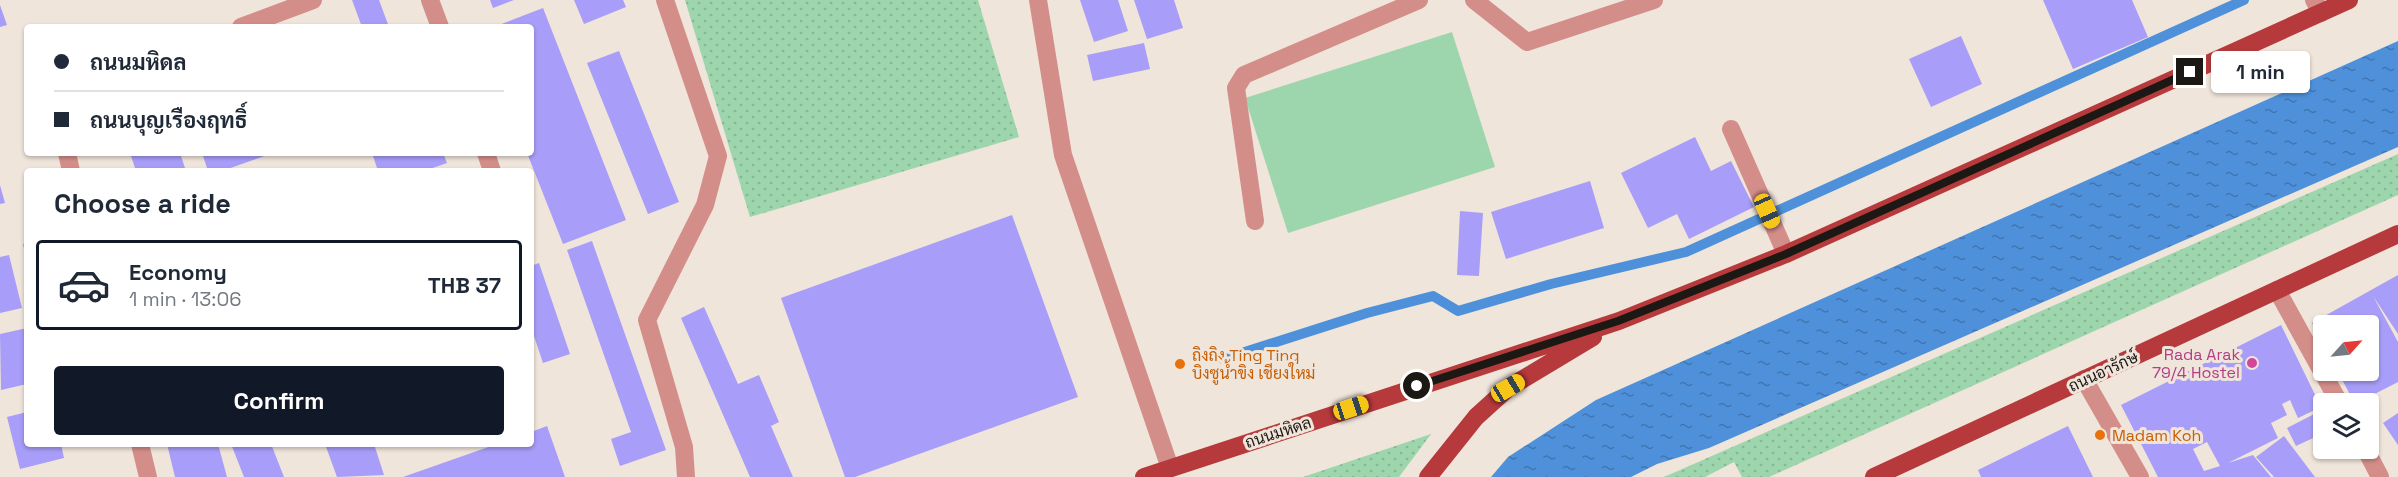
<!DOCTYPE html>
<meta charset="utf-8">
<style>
body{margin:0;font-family:"Space Grotesk",Sarabun,sans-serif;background:#f6f6f7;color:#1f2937;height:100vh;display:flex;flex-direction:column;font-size:22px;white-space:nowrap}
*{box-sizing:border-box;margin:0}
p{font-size:20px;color:#747a83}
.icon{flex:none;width:33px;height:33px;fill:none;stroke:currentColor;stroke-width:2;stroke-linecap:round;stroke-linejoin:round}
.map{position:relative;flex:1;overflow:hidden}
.panel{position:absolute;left:24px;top:168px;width:510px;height:279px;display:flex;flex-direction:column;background:#fff;border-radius:6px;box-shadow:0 2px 4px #0004}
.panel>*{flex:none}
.banner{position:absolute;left:24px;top:24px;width:510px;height:132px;border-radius:6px;box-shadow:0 2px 4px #0004;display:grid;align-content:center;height:132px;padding:0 30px;background:#fff}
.needle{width:39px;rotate:63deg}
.controls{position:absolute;left:2313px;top:315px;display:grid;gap:12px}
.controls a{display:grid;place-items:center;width:66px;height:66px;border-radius:6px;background:#fff;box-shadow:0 2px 4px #0004;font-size:30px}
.end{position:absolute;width:27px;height:27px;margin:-14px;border:8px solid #1c1814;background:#fff;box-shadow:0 0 0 3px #fff}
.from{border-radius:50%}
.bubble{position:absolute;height:42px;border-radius:6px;background:#fff;box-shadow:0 2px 4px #0004;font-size:20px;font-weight:700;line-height:42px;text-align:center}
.car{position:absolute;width:18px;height:36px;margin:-18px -9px;border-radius:8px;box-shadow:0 0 4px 2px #0007;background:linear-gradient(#f5c518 24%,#345 0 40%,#f5c518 0 76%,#345 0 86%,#f5c518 0)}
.banner b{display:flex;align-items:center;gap:21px;height:57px;font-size:22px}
.banner b+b{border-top:2px solid #e0e1e3}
.banner i{width:15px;height:15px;background:#1f2937}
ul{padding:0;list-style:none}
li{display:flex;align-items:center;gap:18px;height:90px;margin:0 12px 9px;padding:0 18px;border:3px solid transparent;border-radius:6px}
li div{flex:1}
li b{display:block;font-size:22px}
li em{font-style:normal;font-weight:700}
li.selected{border-color:#111827}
li>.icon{width:54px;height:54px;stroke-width:1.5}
h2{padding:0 30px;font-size:27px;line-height:72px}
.button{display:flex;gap:12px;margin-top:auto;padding:12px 30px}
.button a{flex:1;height:69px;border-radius:6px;background:#111827;color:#fff;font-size:24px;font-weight:700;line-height:69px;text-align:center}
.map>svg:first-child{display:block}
.grass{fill:url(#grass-dots)}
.garden{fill:#9dd6ad}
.water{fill:url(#water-ripples)}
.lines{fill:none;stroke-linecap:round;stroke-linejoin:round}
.stream{stroke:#4e91da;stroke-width:10}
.building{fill:#a89df8;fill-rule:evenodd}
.minor{stroke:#d48e8a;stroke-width:18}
.major{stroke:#b6393c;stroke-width:18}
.route{stroke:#1c1814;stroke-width:8}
.hotel-dot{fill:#d1479c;stroke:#f0e5da;stroke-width:2}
.food-dot{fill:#e8710a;stroke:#f0e5da;stroke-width:2}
.labels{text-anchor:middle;stroke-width:6;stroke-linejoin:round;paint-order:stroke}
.hotel-label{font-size:16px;fill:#b23c85;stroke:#f0e5da;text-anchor:end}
.food-label{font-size:16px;fill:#c56008;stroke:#f0e5da;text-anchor:start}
.street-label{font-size:16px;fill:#1c1814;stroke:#f0e5da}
</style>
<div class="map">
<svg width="2398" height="477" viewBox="0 0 2398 477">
<defs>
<pattern id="grass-dots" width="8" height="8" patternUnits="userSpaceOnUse" patternTransform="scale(1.5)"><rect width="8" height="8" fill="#9dd6ad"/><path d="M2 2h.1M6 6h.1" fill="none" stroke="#87b794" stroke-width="1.8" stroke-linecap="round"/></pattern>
<pattern id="water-ripples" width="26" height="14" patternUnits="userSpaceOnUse" patternTransform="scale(1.5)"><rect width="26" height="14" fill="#4e91da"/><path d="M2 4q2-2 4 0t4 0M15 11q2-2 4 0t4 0" fill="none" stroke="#4075b0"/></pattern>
</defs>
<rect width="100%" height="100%" fill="#f0e5da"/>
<path class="grass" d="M685,0H978L1019,137L750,217Z
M2398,154V195L1769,477H1742L1734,462L1705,477H1664Z
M1431,434L1399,477H1303Z"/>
<path class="garden" d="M1452,32L1495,167L1288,233L1245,98Z"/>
<path class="water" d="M2398,41V147L1709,448L1657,464L1631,477H1491L1508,457L1596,400Z"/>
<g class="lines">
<path class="stream" d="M1223,359L1367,313L1433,296L1458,311L1551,284L1686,252L2244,0"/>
</g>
<path class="building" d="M352,0H379L389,27H362Z
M490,0H514L493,8Z
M574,0H623L626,7L584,24Z
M1080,0H1118L1128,31L1094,42Z
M1134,0H1174L1183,28L1147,39Z
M2043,0H2132L2148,37L2073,69Z
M0,5L7,25L0,27Z
M543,8L626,220L563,244L527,153H531V27H494Z
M1961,36L1982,84L1931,107L1909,59Z
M1144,43L1150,69L1093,81L1087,55Z
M619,51L679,202L648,214L587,63Z
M1695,137L1711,171L1731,161L1754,207L1689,239L1677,214L1648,228L1621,173Z
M130,153H180L186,171H136Z
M202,153H273L222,171H208Z
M372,153H443L447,163L424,171H378Z
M1590,181L1604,228L1506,259L1491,212Z
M0,185L5,203L0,204Z
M1460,211L1483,213L1479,276L1457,275Z
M1012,215L1078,397L855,477H845L781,298Z
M592,241L666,450L620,466L611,439L631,432L567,250Z
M27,243V258H26L23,244Z
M9,255L22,308L0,313V257Z
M539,263L570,354L543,363L531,327V266Z
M2398,275V334L2373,296L2398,342V382L2355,404L2337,370H2368V326H2324V345L2312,323Z
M704,307L738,384L759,375L779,422L771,426L793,477H750L681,318Z
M2281,325L2321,407L2298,418L2290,400L2282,404L2287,415L2271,423L2278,438L2228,463L2253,455L2271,477H2158L2121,405ZM2207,442L2220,466L2204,471L2193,449Z
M27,328V384L1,390L0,334Z
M2324,409V433L2296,446L2287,428Z
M27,412V444H61L64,458L20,469L7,417Z
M2398,413V445L2383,423Z
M547,426L565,477H403L497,444H531V432Z
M2068,426L2093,477H1981L1978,470Z
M2284,436L2315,477H2274L2256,457Z
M167,444H218L227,477H175Z
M231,444H271L284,477H244Z
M325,444H374L384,475L337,477Z"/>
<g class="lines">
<path class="minor" d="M430,0L440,27
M665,0L718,156L705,205L647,320L684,447L686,477
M1038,0L1063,155L1170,468
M1474,0L1527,42L1654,0
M2314,0L2321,13
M241,27L313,0
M1731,129L1786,254
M67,153L71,171
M486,153L492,171
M1255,221L1236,88L1244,75L1419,0
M2277,290L2340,404
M2084,379L2140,477
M140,444L148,477
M2365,448L2380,477"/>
<path class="major" d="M1144,477L1619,321L1786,254L2349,0
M1428,477L1476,417L1508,388L1593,337
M1874,477L2398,234"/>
</g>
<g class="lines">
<path class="route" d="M1417,386L1618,321L1786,254L2190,72"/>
</g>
<circle class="hotel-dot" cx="2252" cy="363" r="6"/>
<g class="food-dot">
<circle cx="1180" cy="364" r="6"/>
<circle cx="2100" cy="435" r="6"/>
</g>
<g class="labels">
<g class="hotel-label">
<text x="2240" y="360">Rada Arak<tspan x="2240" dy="18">79/4 Hostel</tspan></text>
</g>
<g class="food-label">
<text x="1192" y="361">ถิงถิง Ting Ting<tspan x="1192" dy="18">บิงซูน้ำขิง เชียงใหม่</tspan></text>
<text x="2112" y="441">Madam Koh</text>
</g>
<g class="street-label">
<text transform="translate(2103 371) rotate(-25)" y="6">ถนนอารักษ์</text>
<text transform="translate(1278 432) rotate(-18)" y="6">ถนนมหิดล</text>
</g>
</g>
</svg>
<div class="controls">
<a><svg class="needle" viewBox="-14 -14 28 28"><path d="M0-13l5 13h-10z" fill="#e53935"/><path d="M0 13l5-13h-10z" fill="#747a83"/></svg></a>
<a><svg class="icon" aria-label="layers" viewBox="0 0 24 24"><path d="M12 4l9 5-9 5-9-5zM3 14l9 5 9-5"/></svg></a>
</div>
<i class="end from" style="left:1417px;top:386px"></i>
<i class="end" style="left:2190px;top:72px"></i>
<div class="bubble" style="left:2211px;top:51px;width:99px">1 min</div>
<i class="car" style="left:1767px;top:211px;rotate:156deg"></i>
<i class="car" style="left:1508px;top:388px;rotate:59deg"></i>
<i class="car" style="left:1351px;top:408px;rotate:72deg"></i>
<div class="banner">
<b><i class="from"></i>ถนนมหิดล</b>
<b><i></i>ถนนบุญเรืองฤทธิ์</b>
</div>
<section class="panel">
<h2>Choose a ride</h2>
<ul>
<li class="selected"><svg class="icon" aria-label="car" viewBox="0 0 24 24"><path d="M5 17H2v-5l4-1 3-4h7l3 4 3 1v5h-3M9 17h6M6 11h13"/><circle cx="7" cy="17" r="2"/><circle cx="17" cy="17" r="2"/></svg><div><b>Economy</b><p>1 min · 13:06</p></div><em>THB 37</em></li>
</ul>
<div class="button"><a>Confirm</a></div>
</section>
</div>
